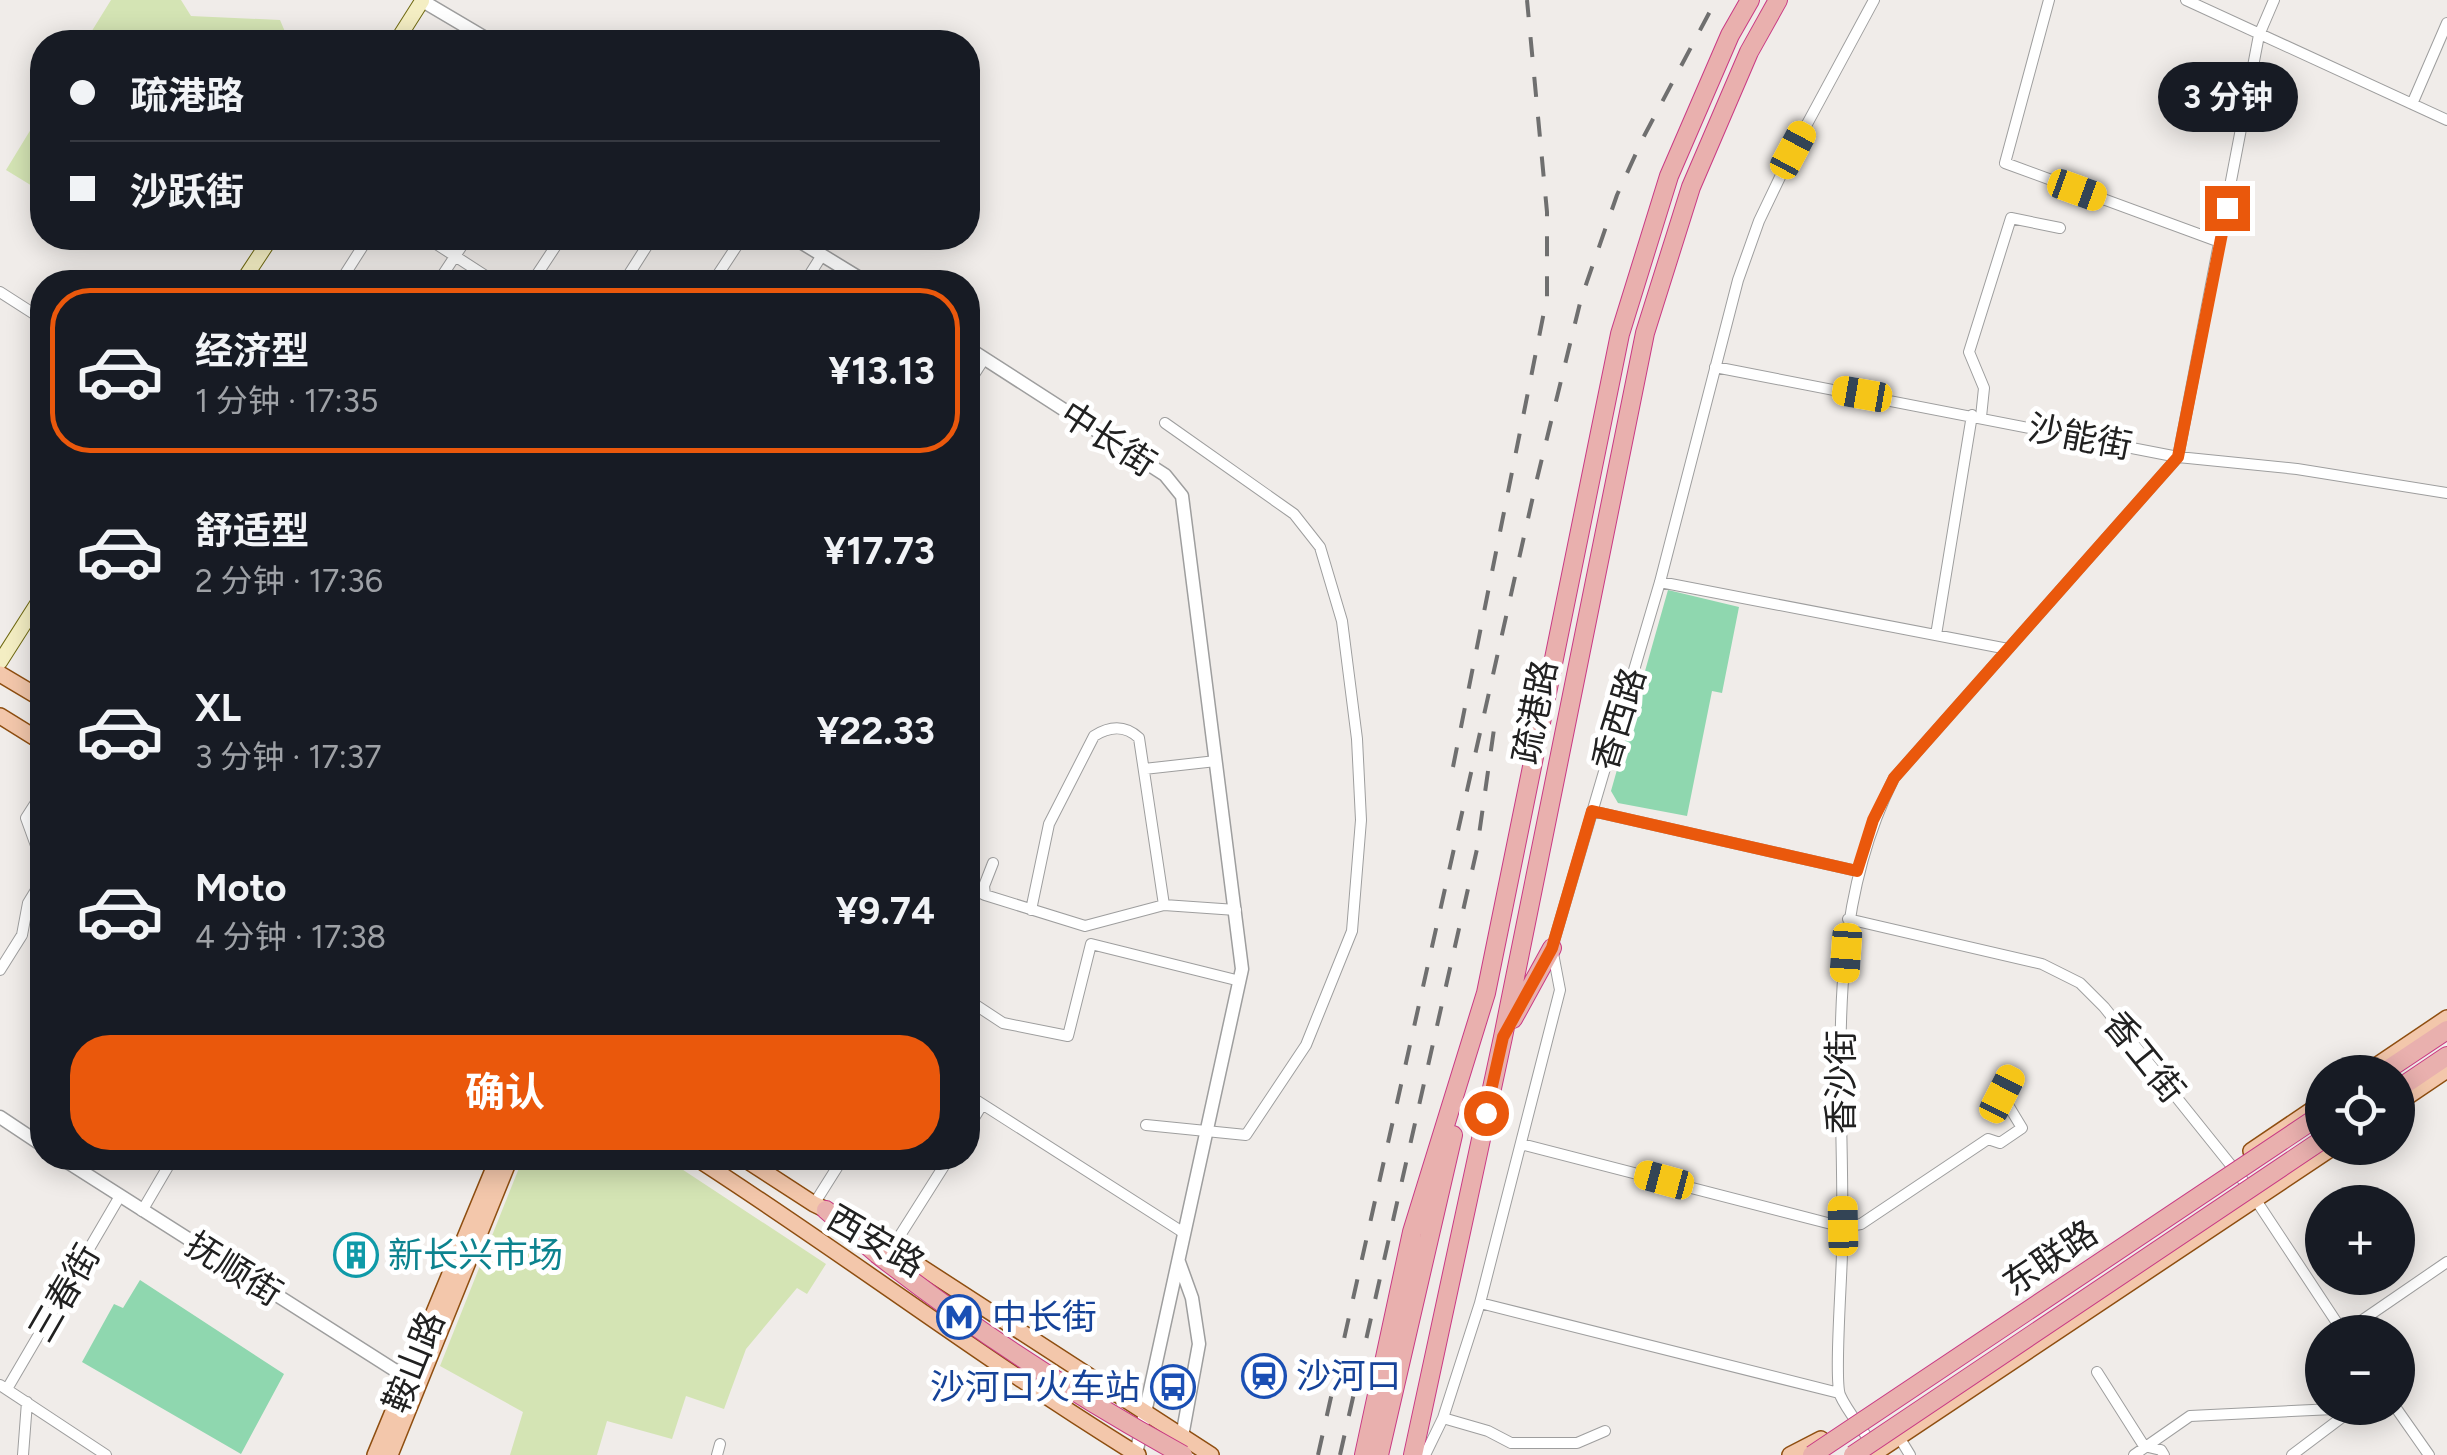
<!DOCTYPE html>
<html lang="zh">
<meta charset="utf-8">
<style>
body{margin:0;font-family:Figtree,"Noto Sans SC",sans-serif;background:#242831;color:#f1f3f6;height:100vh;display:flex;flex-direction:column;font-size:38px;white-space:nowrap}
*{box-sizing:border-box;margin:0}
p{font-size:32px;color:#9ea1a6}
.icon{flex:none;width:55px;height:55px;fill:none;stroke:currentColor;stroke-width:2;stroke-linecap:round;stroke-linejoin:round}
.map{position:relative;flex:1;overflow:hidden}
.panel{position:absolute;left:30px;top:270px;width:950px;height:900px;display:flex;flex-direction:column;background:#171b24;border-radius:40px;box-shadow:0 5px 25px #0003}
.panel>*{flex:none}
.hud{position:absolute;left:30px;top:30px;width:950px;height:220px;border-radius:40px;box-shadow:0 5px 25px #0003;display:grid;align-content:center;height:220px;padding:0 40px;background:#171b24}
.buttons{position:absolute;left:2305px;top:1055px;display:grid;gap:20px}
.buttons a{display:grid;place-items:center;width:110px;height:110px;border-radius:50%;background:#171b24;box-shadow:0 5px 25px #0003;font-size:50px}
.end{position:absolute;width:45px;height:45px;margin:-22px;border:12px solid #ea580c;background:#fff;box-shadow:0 0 0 5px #fff}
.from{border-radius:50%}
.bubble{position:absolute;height:70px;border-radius:35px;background:#171b24;box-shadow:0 5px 25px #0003;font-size:32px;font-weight:700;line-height:70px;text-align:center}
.car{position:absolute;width:30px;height:60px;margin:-30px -15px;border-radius:12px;box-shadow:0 0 8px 2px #0007;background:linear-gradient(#f5c518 24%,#345 0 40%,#f5c518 0 76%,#345 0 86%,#f5c518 0)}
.hud b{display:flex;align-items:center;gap:35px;height:95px;font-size:38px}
.hud b+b{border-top:2px solid #363941}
.hud i{width:25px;height:25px;background:#f1f3f6}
ul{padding:18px 0 0;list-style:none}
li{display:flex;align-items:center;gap:30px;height:165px;margin:0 20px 15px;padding:0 20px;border:5px solid transparent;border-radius:40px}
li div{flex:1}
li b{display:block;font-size:38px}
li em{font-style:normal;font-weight:700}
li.active{border-color:#ea580c}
li>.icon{width:90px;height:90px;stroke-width:1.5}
.button{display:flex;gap:20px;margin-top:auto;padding:20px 40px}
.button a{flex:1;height:115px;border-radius:40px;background:#ea580c;color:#fff;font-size:40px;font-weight:700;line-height:115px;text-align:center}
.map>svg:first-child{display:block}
.grass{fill:#d4e4b4}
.pitch{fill:#8fd7af}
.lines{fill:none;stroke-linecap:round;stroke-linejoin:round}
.minor-casing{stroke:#9e9e9e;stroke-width:12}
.tertiary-casing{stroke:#9e9e9e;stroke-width:15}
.secondary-casing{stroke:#6f6911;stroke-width:16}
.primary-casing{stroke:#8e4e10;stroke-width:18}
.trunk-casing{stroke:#c93a84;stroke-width:20}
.minor{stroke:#fff;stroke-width:10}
.tertiary{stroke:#fff;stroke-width:12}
.secondary{stroke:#f4eec3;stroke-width:14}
.primary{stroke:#f3c7ab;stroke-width:15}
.trunk{stroke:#e9b0ae;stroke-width:18}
.rail{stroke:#6f6f6f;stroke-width:4;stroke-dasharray:20 20;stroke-linecap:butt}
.trunk-bridge-casing{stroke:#c93a84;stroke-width:20;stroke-linecap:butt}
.trunk-bridge{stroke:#e9b0ae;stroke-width:18}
.route{stroke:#ea580c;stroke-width:12}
.labels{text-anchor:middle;stroke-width:10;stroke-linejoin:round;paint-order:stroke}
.street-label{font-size:35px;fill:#212121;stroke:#fff}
.culture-label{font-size:35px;fill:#0d838f;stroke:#fff;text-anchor:start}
.transit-label{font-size:35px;fill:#164399;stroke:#fff;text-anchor:start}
</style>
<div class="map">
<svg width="2447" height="1455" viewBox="0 0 2447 1455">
<rect width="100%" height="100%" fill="#f0ece9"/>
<path class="grass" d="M111,0H181L191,16L280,20L286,34L280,42H85Z
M42,111V192L6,170Z
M523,1158H665L826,1264L807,1294L797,1288L746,1349L724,1409L686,1396L672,1439L607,1421L597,1455H510L523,1412L440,1366Z"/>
<path class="pitch" d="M1668,590L1739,607L1722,693L1712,691L1687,816L1618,803L1611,791Z
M140,1280L284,1374L241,1454L82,1362L114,1304L123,1308Z"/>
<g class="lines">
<g class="minor-casing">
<path id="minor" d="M2049,0L2005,163L2220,242
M2186,0L2447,120
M2412,104L2447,23
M427,238L495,282
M340,282L368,238
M438,282L467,238
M532,282L561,238
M624,282L652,238
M713,282L742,238
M805,282L822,255
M0,292L42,319
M1715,367L2178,457L2297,469L2447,493
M968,384L984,359
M1981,417L1984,388L1969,352L2011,218L2060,228
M1660,582L2008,649
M1936,635L1972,415
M1144,769L1216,761
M42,793L26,818L42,862
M1592,811L1857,871
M993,863L984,886L985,895L1085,926L1164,905L1139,738C1125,725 1110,726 1094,736L1049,824L1031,910
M968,887L985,895
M1164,905L1236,910
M1848,919L2042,964L2080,983L2104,1007L2242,1179L2343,1332
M0,970L22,935L28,903L42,880
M968,1000L1003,1023L1068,1036L1091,944L1240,981
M968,1095L1184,1233
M1146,1125L1246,1135L1306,1045L1352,931L1361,820L1357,739L1342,621L1320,547L1294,514L1165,423
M968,1128L982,1105
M1521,1144L1843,1227L1861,1224L1988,1139L2000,1143L2022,1128L2002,1095L2012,1075
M814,1204L843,1158
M142,1211L173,1158
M892,1248L949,1158
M1480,1303L1839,1393
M2345,1332L2447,1262
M2097,1372L2144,1446L2161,1450L2164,1455
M0,1385L106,1455
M7,1389L120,1196
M2396,1408L2429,1455
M1443,1418L1488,1431L1511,1443H1577L1605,1431
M1899,1437L1910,1455
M1873,1447C1864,1430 1848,1413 1840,1395C1834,1379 1842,1275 1842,1251C1846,1090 1819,927 1894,778L2178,457L2259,35L2274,0
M23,1455L27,1402
M717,1455L720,1444
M1425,1455L1443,1418L1480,1303L1560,990L1552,948L1660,582L1738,280L1759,221L1793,150L1874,0
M2134,1455L2190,1416L2355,1408
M2292,1455L2353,1409"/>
</g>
<g class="tertiary-casing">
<path id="tertiary" d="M421,0L492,42
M794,238L866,282
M968,348L1165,475L1182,496L1242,969L1136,1454
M0,1117L42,1145
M61,1158L407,1378
M1179,1262L1192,1298L1199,1344L1181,1442"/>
</g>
<g class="secondary-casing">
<path id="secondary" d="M396,42L422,1
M242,282L271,238
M0,662L42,596"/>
</g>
<g class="primary-casing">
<path id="primary" d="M0,674L42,699
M0,716L42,742
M2367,1072L2447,1018
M2398,1103L2447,1070
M2251,1151L2322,1103
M696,1158C845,1254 987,1362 1138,1455
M743,1158L814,1204L853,1223L1211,1455
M375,1455L498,1158
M390,1455L510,1158
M1790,1455L1821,1439
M1872,1455L2332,1148"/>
</g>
<g class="trunk-casing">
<path id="trunk" d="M1513,1019L1552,948
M2384,1072L2447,1030
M2398,1089L2447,1056
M826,1210L877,1254
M1364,1455L1412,1232L1486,993L1620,334L1669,176L1730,35L1750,0
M1379,1455L1453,1135
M1413,1455L1503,1037L1645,333L1691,187L1749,52L1778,0"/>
</g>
<use href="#minor" class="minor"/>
<use href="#tertiary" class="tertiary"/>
<use href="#secondary" class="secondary"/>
<use href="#primary" class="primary"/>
<use href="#trunk" class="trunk"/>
<path class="rail" d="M1453,767L1547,297V212L1527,0
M1318,1455L1536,483L1581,299L1617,195L1643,138L1716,0
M1340,1455L1477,849L1494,729"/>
<g class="trunk-bridge-casing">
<path id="trunk-bridge" d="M877,1254C973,1329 1076,1396 1183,1455
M1812,1455L2322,1114
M1853,1455L2322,1140"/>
</g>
<use href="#trunk-bridge" class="trunk-bridge"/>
</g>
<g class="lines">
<path class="route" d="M1486,1113L1503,1037L1552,948L1592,811L1857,871L1873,820L1894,778L2178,457L2227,208"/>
</g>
<defs>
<g id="building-ring" transform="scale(2.25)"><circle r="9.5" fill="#fff" stroke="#0f9aa8" stroke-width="1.5"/><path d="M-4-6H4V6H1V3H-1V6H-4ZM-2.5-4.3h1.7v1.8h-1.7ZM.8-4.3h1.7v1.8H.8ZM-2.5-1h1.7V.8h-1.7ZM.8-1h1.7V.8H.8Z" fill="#0f9aa8"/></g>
<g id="metro-ring" transform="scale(2.25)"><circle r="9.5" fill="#fff" stroke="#1a4fb4" stroke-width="1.5"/><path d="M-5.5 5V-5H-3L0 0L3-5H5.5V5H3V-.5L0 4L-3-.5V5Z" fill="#1a4fb4"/></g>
<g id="station-ring" transform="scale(2.25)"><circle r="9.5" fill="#fff" stroke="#1a4fb4" stroke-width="1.5"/><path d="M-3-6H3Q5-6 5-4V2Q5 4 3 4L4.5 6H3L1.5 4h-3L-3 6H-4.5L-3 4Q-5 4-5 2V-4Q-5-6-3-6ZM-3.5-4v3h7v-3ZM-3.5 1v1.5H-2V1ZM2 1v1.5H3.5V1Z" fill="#1a4fb4"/></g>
<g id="bus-ring" transform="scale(2.25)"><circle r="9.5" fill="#fff" stroke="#1a4fb4" stroke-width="1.5"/><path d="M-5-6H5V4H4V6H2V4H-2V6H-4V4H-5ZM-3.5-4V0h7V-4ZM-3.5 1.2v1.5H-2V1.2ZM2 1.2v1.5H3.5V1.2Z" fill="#1a4fb4"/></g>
</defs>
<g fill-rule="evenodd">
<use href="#building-ring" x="356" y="1255"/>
<use href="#metro-ring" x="959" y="1317"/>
<use href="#station-ring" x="1264" y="1376"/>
<use href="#bus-ring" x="1173" y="1387"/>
</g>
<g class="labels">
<g class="street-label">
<text transform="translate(2080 437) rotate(11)" y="12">沙能街</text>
<text transform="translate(1108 439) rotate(33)" y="12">中长街</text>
<text transform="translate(1535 712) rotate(-79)" y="12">疏港路</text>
<text transform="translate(1619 719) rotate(-73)" y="12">香西路</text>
<text transform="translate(2144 1057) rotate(51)" y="12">香工街</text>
<text transform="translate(1841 1082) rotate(-90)" y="12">香沙街</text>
<text transform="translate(876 1241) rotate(30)" y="12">西安路</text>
<text transform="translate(2050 1258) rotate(-34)" y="12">东联路</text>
<text transform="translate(234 1269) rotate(32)" y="12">抚顺街</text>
<text transform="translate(64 1293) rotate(-60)" y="12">三春街</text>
<text transform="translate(414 1362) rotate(-68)" y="12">鞍山路</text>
</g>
<g class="culture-label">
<text x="388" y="1267">新长兴市场</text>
</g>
<g class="transit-label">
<text x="992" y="1329">中长街</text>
<text x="1296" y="1388">沙河口</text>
<text x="1140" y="1399" text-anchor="end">沙河口火车站</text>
</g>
</g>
</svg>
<div class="buttons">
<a><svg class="icon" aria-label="locate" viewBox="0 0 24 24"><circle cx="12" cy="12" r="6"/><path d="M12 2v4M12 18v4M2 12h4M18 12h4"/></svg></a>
<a>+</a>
<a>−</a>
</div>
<i class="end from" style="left:1486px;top:1113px"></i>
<i class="end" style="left:2227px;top:208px"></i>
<div class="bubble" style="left:2158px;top:62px;width:140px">3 分钟</div>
<i class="car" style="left:1793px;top:150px;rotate:28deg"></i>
<i class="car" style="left:2077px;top:190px;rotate:110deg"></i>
<i class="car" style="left:1862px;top:394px;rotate:280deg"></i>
<i class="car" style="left:1846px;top:953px;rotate:184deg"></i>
<i class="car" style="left:2002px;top:1094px;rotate:27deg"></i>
<i class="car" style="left:1664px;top:1180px;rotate:285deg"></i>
<i class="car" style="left:1843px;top:1226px;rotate:359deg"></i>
<div class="hud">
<b><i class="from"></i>疏港路</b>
<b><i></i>沙跃街</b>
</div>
<section class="panel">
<ul>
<li class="active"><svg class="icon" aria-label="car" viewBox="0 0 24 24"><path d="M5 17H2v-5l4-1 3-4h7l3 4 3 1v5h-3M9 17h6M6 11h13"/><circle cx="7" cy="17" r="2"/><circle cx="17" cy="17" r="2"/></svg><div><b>经济型</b><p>1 分钟 · 17:35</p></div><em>¥13.13</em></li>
<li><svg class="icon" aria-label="car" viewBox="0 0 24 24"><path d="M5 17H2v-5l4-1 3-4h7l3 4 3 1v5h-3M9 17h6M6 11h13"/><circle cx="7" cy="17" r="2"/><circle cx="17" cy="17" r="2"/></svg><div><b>舒适型</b><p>2 分钟 · 17:36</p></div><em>¥17.73</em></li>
<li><svg class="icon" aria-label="car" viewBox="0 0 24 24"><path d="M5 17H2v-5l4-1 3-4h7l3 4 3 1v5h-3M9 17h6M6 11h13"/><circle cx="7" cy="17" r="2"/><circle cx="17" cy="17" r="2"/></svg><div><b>XL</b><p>3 分钟 · 17:37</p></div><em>¥22.33</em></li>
<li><svg class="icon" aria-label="car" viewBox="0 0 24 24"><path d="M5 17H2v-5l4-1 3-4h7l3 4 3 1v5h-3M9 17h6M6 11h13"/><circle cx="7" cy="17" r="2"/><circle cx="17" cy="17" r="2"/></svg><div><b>Moto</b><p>4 分钟 · 17:38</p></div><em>¥9.74</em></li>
</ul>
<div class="button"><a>确认</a></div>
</section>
</div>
